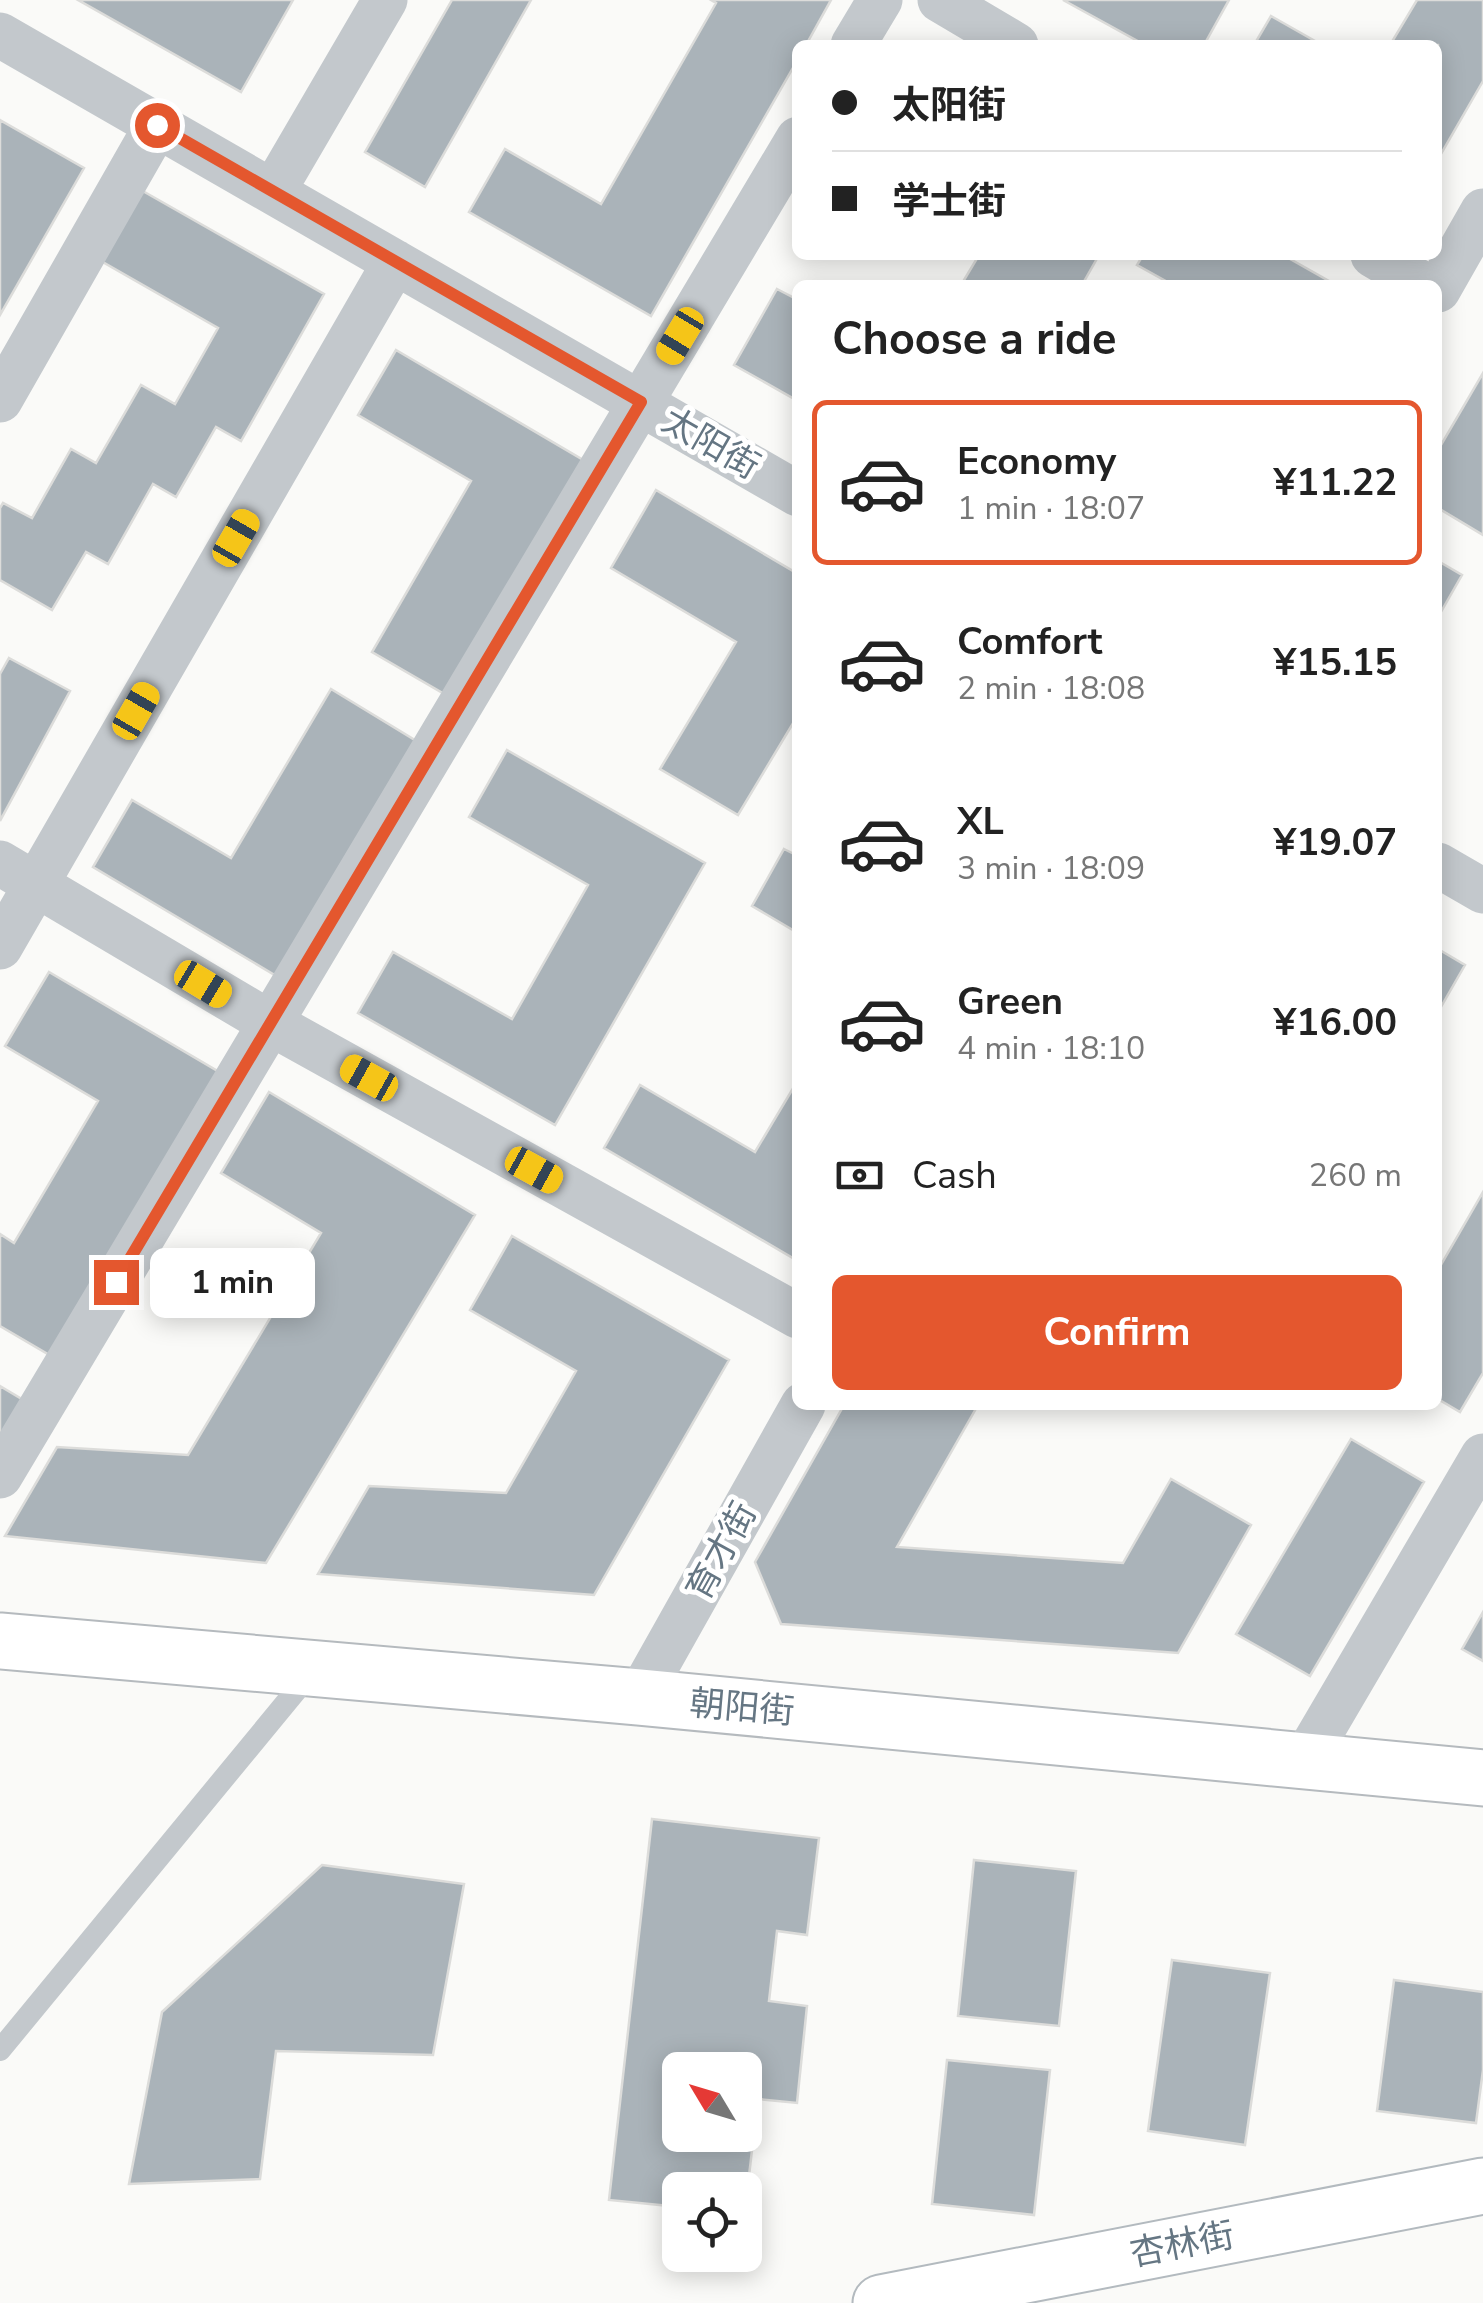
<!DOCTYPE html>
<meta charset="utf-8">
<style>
body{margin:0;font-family:"Nunito Sans","Noto Sans SC",sans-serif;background:#f6f6f6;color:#222;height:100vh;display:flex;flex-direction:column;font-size:38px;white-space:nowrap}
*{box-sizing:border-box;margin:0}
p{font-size:32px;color:#767676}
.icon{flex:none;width:55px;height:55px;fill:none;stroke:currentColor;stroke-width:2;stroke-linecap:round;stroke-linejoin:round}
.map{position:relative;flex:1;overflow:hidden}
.panel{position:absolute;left:792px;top:280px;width:650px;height:1130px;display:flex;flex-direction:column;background:#fff;border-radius:15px;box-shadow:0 5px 25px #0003}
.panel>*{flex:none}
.banner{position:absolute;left:792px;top:40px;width:650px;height:220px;border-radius:15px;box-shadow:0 5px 25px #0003;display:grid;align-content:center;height:220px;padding:0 40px;background:#fff}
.needle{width:65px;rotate:308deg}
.fabs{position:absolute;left:662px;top:2052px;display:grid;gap:20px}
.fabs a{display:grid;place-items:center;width:100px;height:100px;border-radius:15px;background:#fff;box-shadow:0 5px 25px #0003;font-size:50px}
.end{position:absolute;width:45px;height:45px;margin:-22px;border:12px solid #e4572e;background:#fff;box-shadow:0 0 0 5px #fff}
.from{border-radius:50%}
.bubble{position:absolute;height:70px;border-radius:15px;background:#fff;box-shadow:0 5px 25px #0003;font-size:32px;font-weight:700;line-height:70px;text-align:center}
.car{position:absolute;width:30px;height:60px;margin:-30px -15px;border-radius:12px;box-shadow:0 0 8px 2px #0007;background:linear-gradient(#f5c518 24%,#345 0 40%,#f5c518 0 76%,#345 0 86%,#f5c518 0)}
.banner b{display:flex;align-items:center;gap:35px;height:95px;font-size:38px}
.banner b+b{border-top:2px solid #e0e0e0}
.banner i{width:25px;height:25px;background:#222}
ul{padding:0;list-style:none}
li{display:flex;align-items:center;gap:30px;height:165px;margin:0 20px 15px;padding:0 20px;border:5px solid transparent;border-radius:15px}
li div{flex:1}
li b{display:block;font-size:38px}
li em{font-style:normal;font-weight:700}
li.selected{border-color:#e4572e}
li>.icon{width:90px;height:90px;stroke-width:1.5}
h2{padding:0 40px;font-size:45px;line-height:120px}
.pay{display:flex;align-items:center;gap:25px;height:110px;padding:0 40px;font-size:38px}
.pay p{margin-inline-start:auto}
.button{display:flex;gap:20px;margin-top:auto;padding:20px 40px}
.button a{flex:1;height:115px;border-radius:15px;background:#e4572e;color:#fff;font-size:40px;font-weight:700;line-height:115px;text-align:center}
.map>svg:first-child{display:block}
.building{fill:#aab3b9;stroke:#dcdcda;stroke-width:2.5;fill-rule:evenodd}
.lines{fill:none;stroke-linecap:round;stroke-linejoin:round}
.secondary-casing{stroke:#b3babf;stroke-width:59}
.primary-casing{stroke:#b5babe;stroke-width:59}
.lane{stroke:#c3c8cc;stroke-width:22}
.street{stroke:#c3c8cc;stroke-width:45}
.secondary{stroke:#fff;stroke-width:55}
.primary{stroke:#fff;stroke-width:55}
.route{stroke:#e4572e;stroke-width:12}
.labels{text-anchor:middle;stroke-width:10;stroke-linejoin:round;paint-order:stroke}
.street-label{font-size:35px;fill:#657683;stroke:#fff}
</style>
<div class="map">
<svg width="1483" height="2303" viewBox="0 0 1483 2303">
<rect width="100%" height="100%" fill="#fafaf8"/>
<path class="building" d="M78,0H293L241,92Z
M452,0H531L425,187L365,152Z
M711,0H831L806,45H798V59L651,316L469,212L505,149L601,204L716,3Z
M1063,0H1229L1204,45H1145Z
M1417,0H1483V81L1438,159V45H1390Z
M1271,16L1322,45H1254Z
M0,120L84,168L0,315Z
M141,190L324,294L241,441L216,427L176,497L153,484L108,564L86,552L52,610L0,580V508L3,503L32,518L71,449L96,463L141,385L175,404L218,328L101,261Z
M979,255H1099L1082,285H961Z
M1143,255H1283L1336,285H1173L1137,265Z
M777,289L798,300V401L734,365Z
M396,350L590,464L453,699L372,652L471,481L358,415Z
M1483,373V535L1438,508V450Z
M656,490L798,574V715L738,815L660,769L736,642L611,568Z
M1438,561L1462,575L1438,617Z
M9,658L70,691L0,821V674Z
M331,689L418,742L278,977L93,867L132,800L231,858Z
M507,750L705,863L555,1125L358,1013L393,952L512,1019L588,885L469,817Z
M784,849L798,856V933L752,906Z
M1438,949L1465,965L1438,1012Z
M49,972L226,1076L58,1360L0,1326V1234L14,1243L98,1101L5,1046Z
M798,1080V1261L604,1148L640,1085L755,1152Z
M269,1092L475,1215L266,1563L5,1536L57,1447L188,1455L321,1233L221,1173Z
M1483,1192V1373L1460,1412L1438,1399V1270Z
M512,1236L729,1360L594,1595L318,1574L369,1486L506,1493L576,1371L470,1310Z
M0,1386L25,1401L0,1443Z
M844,1405H978L897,1547L1123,1563L1171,1479L1251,1525L1178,1653L781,1624L755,1562Z
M1351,1439L1424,1482L1310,1676L1236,1634Z
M1483,1612V1661L1462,1649Z
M652,1819L819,1838L807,1935L777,1931L769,2001L807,2006L797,2103L758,2099L745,2210V2190H680V2207L609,2200ZM680,2070H745V2135H680Z
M974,1860L1076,1871L1059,2026L958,2016Z
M322,1865L464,1884L433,2055L276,2051L260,2179L129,2184L162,2012Z
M1172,1960L1270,1973L1245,2145L1148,2131Z
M1394,1980L1483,1992V2070L1476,2123L1377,2111Z
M947,2060L1050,2070L1034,2215L932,2204Z"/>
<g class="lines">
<g class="secondary-casing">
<path id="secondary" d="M881,2303L1483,2186"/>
</g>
<g class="primary-casing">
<path id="primary" d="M0,1641L639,1697L1483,1778"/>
</g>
<path class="lane" d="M0,2050L313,1670"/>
<path class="street" d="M940,0L1016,45
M0,35L798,494
M853,45L880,0
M274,190L385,0
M1373,255L1424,285
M1438,290L1483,211
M0,400L157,125
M0,863L270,1023L798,1316
M1438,865L1483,891
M0,947L395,262
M0,1476L798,139
M639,1697L803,1405
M1304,1761L1483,1456"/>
<use href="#secondary" class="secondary"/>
<use href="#primary" class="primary"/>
</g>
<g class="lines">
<path class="route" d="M116,1282L641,402L157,125"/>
</g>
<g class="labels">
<g class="street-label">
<text transform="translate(711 443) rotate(30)" y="12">太阳街</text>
<text transform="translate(721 1551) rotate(-61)" y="12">育才街</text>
<text transform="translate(742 1707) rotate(5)" y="12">朝阳街</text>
<text transform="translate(1182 2244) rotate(-11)" y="12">杏林街</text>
</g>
</g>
</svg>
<div class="fabs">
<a><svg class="needle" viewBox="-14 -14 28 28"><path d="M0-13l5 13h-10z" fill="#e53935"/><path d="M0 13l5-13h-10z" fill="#767676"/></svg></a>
<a><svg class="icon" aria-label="locate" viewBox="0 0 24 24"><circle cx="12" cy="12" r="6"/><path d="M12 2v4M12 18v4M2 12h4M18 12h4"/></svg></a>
</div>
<i class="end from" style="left:157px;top:125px"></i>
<i class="end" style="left:116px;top:1282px"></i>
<div class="bubble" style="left:150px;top:1248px;width:165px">1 min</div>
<i class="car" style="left:680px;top:336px;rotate:211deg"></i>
<i class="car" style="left:236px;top:538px;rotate:30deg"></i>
<i class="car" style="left:136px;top:711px;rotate:30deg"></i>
<i class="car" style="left:203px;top:984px;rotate:121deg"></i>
<i class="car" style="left:369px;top:1078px;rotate:299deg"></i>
<i class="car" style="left:534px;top:1170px;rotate:119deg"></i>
<div class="banner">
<b><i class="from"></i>太阳街</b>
<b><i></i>学士街</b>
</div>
<section class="panel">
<h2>Choose a ride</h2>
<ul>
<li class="selected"><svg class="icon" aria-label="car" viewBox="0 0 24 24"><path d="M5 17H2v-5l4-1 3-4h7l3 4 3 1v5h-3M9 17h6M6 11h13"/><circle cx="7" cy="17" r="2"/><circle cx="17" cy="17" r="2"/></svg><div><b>Economy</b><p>1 min · 18:07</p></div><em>¥11.22</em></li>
<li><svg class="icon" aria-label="car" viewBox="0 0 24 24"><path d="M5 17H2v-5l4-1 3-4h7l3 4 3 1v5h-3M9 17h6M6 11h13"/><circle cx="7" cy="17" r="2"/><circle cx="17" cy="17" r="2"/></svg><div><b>Comfort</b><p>2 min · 18:08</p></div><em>¥15.15</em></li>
<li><svg class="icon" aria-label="car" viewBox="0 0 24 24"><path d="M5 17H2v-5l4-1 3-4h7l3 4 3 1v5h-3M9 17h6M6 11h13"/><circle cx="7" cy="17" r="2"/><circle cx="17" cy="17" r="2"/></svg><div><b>XL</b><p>3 min · 18:09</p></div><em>¥19.07</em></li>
<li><svg class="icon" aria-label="car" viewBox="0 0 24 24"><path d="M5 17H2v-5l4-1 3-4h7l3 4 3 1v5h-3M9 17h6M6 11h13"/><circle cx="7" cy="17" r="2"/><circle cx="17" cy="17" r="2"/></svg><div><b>Green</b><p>4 min · 18:10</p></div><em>¥16.00</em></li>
</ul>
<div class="pay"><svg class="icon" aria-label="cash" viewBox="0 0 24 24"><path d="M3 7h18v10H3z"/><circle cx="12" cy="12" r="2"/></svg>Cash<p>260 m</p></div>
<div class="button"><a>Confirm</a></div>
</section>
</div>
